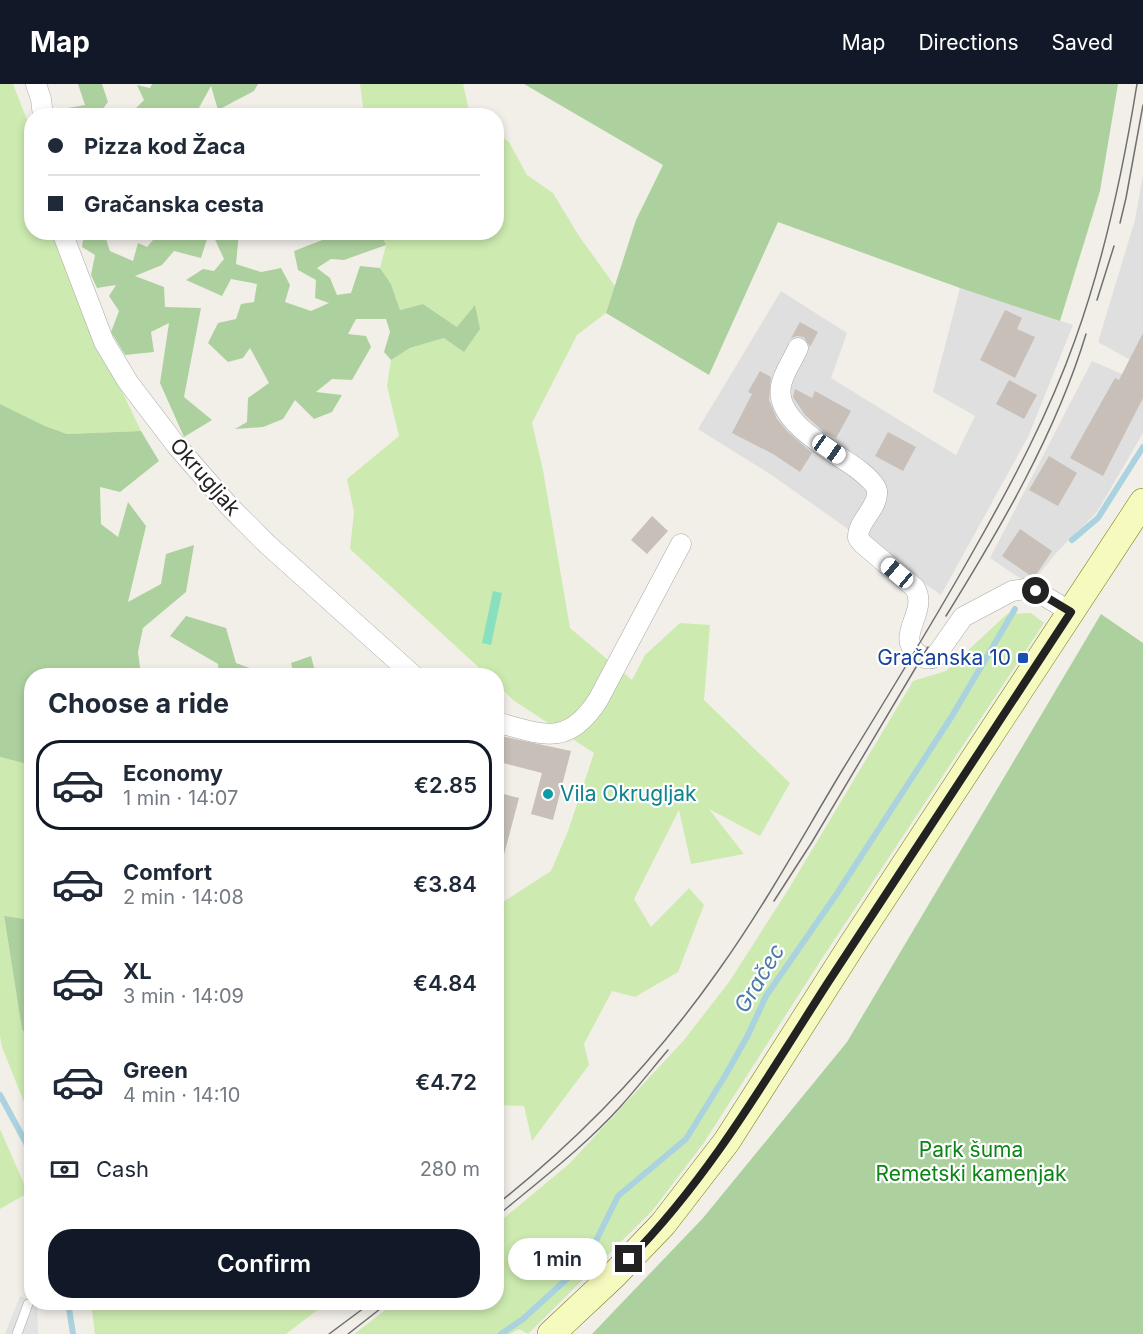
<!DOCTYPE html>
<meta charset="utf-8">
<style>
body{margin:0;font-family:Inter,sans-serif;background:#f2f2f3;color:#1f2937;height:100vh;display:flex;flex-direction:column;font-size:22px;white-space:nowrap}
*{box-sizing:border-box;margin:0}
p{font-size:20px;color:#747a83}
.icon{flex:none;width:33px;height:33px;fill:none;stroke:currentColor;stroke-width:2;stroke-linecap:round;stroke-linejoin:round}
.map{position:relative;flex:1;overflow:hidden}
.drawer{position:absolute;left:24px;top:584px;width:480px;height:642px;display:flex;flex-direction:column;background:#fff;border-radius:24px;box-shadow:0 3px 9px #0003}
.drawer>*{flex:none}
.hud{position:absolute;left:24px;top:24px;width:480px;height:132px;border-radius:24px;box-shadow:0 3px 9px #0003;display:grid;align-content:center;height:132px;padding:0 24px;background:#fff}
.end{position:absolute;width:27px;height:27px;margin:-14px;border:8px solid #222;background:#fff;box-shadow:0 0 0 3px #fff}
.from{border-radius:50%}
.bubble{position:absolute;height:42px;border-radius:21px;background:#fff;box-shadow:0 3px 9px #0003;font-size:20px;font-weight:600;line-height:42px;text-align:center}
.car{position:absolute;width:18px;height:36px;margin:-18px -9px;border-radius:8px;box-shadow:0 0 4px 2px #0007;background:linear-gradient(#fff 24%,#345 0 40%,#fff 0 76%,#345 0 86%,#fff 0)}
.hud b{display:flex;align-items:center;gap:21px;height:57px;font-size:22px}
.hud b+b{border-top:2px solid #e0e1e3}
.hud i{width:15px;height:15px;background:#1f2937}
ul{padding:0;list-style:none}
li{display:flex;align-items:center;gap:18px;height:90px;margin:0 12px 9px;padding:0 12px;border:3px solid transparent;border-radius:24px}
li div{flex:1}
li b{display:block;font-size:22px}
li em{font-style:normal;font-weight:600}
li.on{border-color:#111827}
li>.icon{width:54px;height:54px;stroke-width:1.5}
h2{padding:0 24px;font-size:27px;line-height:72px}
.pay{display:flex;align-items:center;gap:15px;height:66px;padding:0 24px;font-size:22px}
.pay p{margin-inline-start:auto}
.action{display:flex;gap:12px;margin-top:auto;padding:12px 24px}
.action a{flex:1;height:69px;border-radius:24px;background:#111827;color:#fff;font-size:24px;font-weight:600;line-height:69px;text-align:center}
header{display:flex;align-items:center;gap:36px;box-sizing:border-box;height:84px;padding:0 30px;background:#111827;color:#fff}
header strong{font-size:28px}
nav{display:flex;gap:33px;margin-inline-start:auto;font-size:21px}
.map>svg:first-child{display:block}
.residential{fill:#e0dfdf}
.grass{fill:#cdebb0}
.forest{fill:#add19e}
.pitch{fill:#88e0be}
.parking{fill:#e2e2e2}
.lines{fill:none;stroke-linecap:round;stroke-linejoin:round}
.stream{stroke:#aad3df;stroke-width:6}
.building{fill:#c7bfb8}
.service-casing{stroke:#a9a9a9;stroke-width:10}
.minor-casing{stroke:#a9a9a9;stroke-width:21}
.secondary-casing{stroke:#707d05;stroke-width:28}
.service{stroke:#fff;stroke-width:9}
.minor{stroke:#fff;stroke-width:20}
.secondary{stroke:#f7fabf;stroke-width:27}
.tram{stroke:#707070;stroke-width:1.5}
.route{stroke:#222;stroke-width:8}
.transit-dot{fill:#1a4fb4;stroke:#fff;stroke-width:2}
.culture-dot{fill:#0f9aa8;stroke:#fff;stroke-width:2}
.labels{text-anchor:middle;stroke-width:4.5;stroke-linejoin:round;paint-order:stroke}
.street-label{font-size:21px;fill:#222;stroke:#fff}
.transit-label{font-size:21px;fill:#164399;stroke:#fff;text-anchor:end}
.culture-label{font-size:21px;fill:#0d838f;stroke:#fff;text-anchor:start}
.park-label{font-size:21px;fill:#0c8416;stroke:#fff}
.water-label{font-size:22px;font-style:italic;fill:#4a7aab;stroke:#fff}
</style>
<header>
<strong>Map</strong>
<nav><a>Map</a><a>Directions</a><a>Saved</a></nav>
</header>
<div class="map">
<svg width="1143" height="1250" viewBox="0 0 1143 1250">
<rect width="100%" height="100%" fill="#f2efe9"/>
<path class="residential" d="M1143,91V283L1098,258L1135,136Z
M960,204L1073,241L1028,353L941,511L773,392L698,345L781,207L847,249L831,294L956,371L975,332L933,308Z
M1092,277L1143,299V349L1097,428L1058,467L1030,501L990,474Z"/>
<path class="grass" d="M0,0H13L31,46L32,148L58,149L70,199L141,347L67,350L45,342L0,320Z
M360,0H463L470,31H364Z
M497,49L509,58L527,91L553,109L579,152L615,202L606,229L577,251L532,339L543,386L570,544L632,596L645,571L680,539L710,541L704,616L790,699L760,752L709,725L744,770L691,780L679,726L634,815L651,843L689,804L704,821L678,888L635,913L612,907L584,960L589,981L532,1057L524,1022L498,1021L497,822L551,787L568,747L594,669L513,616L497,600L496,591H487L350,465L354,428L347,395L399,352L387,302L391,276L410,264L444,254L457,243L423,220L400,226L391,200L380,184L386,161L381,149L496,148Z
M1031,529L1044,539L821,876L703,1060L652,1127L528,1250L519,1245L510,1250H354L396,1218H496L497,1140L569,1080L684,956L729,898L788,806L913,597L946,587L1007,530Z
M0,673L31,681L32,772L27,782L31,788V836L4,833L22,945L31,960V977L25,982L31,991V1031L26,1023L2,963L0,952Z
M0,1045L28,1109L0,1125Z
M91,1218H328L286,1250H95Z"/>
<path class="forest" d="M78,0H102L108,18L98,31H51L50,27L85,21Z
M152,0H258L254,7L218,26L211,2L195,31H138L133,27L144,16L137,1L150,4Z
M524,0H1118L1100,107L1060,237L960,204L778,138L709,291L606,229L636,136L663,81Z
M177,148L209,149L201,174L174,167L162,181L135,192L164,203L165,223L201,224L184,313L212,336L184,353L160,299L169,239L151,248L154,268L125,271L111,248L119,227L109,212L116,201L97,204L91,191L95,171L82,163L84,149H104L110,167L133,177L138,159L147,163L158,150H177Z
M212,149H239L236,180L261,188L281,184L290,201L285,218L311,227L329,219L315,214L316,196L298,186L294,167L330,153L335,149H381L386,161L344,176L331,175L317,184L330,194L337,211L351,209L360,182L380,184L391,200L400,226L423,220L457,243L475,221L480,245L464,268L444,254L410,264L391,276L384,268L390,248L386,235H356L348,250L366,252L371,263L352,296L332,295L316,308L342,311L332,328L314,335L295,316L283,335L263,343L235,345L247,338L248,314L269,299L250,264L243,274L228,278L208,259L218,239L236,235L241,220L254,218L257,200L231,195L222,212L186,196L203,185L214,187L224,175Z
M0,320L45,342L67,350L141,347L159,377L120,408L100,403L101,440L118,453L128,418L146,442L128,518L161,500L166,470L194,461L186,508L143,544L138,568L141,591H32L31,681L0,673Z
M1101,530L1143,559V1250H592L703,1134L847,958Z
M186,532L226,544L236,579L255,586L257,591H219L218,580L170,552Z
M311,572L316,591H294L291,579Z
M4,832L31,836V960L22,945Z"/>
<path class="pitch" d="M493,507L502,509L491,561L482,559Z"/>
<path class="parking" d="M20,1212L37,1220L38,1250H5Z"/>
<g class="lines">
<path class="stream" d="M1072,456L1098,434L1143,363
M0,1011L32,1070
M68,1218L73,1250
M501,1250L523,1235L580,1183L590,1169L618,1112L686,1055L725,992L748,951L766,912L836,811L952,632L1015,525"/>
</g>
<path class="building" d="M1005,226L1022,234L1017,245L1035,253L1015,294L980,276Z
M800,238L818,248L810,263L804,253L797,252L791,254Z
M1143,249V314L1103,392L1070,374L1115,294L1119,296Z
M760,287L771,293L769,316L777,335L788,348L812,369L800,388L773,370L732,349L752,310L748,308Z
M1009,296L1037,311L1024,335L996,320Z
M795,305L812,314L815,307L851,327L836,354L825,349L805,331L793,313Z
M888,348L916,363L903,387L875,372Z
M1049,372L1077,389L1058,422L1029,406Z
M652,432L668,447L647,470L631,456Z
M1020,445L1052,467L1034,494L1002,472Z
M496,651L571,667L553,736L531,730L542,689L496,677Z
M496,708L519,714L502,778L496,777Z"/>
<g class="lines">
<g class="service-casing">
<path id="service" d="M17,1250L28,1220"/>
</g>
<g class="minor-casing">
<path id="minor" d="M36,0L41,15L43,32
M62,148L104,258L128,298L176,361L229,422L268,461L413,591
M798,264C793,276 783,289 781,302C774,338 835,368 859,386C865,391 876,400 877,407C879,424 857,437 858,454L863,460L915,504C929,528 894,552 918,570C923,574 929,576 935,573L963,533L1012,507L1025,505L1036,507L1071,528
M496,638C543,651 568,663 598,616L681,460"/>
</g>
<g class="secondary-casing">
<path id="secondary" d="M551,1250L614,1191L663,1140L727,1057L852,861L1143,418"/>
</g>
<use href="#service" class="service"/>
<use href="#minor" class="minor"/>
<use href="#secondary" class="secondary"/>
<path class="tram" d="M1120,139L1126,114L1143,21
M1097,216L1114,162
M946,532C1000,445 1056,349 1086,250
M774,817L812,758L928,563
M496,1121C581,1054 656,975 718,887C764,823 802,753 843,685C888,612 933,539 975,464C1013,397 1049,329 1075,256C1105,173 1123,87 1137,0
M496,1133C539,1097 583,1064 621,1022C637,1004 652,985 668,966
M329,1250L372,1218
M348,1250L389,1218"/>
</g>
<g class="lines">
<path class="route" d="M629,1175C709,1094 766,995 827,900C908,775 989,651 1071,528L1036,507"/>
</g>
<rect class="transit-dot" x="1017" y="568" width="12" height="12" rx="3"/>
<circle class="culture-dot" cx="548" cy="710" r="6"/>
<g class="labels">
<g class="street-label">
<text transform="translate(205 393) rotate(49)" y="7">Okrugljak</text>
</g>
<g class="transit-label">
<text x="1011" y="581">Gračanska 10</text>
</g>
<g class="culture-label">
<text x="560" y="717">Vila Okrugljak</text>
</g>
<g class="park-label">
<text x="971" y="1073">Park šuma<tspan x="971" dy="24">Remetski kamenjak</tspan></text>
</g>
<g class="water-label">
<text transform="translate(759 894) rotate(-59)" y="8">Gračec</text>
</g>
</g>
</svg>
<i class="end from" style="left:1036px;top:507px"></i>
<i class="end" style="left:629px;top:1175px"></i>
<div class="bubble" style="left:508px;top:1154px;width:99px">1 min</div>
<i class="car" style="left:829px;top:365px;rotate:125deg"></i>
<i class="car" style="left:897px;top:489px;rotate:310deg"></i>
<div class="hud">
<b><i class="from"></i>Pizza kod Žaca</b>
<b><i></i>Gračanska cesta</b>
</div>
<section class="drawer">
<h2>Choose a ride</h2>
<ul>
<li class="on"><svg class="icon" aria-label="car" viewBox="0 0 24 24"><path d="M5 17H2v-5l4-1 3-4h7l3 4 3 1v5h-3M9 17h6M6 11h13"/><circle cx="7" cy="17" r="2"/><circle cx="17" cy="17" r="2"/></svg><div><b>Economy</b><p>1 min · 14:07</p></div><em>€2.85</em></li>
<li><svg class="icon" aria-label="car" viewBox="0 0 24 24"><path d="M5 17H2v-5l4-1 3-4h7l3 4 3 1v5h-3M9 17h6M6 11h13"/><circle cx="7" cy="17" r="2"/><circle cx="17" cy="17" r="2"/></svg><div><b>Comfort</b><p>2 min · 14:08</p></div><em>€3.84</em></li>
<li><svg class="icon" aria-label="car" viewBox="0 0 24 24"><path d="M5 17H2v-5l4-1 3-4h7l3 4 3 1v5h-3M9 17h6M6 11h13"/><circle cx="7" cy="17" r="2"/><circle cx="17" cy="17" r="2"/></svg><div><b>XL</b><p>3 min · 14:09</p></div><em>€4.84</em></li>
<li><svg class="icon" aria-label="car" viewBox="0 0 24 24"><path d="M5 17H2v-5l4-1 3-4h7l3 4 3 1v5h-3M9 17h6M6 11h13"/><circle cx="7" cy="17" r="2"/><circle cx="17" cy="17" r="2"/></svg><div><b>Green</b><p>4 min · 14:10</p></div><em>€4.72</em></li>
</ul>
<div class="pay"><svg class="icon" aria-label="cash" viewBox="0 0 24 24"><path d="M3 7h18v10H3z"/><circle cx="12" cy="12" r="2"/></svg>Cash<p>280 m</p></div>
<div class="action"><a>Confirm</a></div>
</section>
</div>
